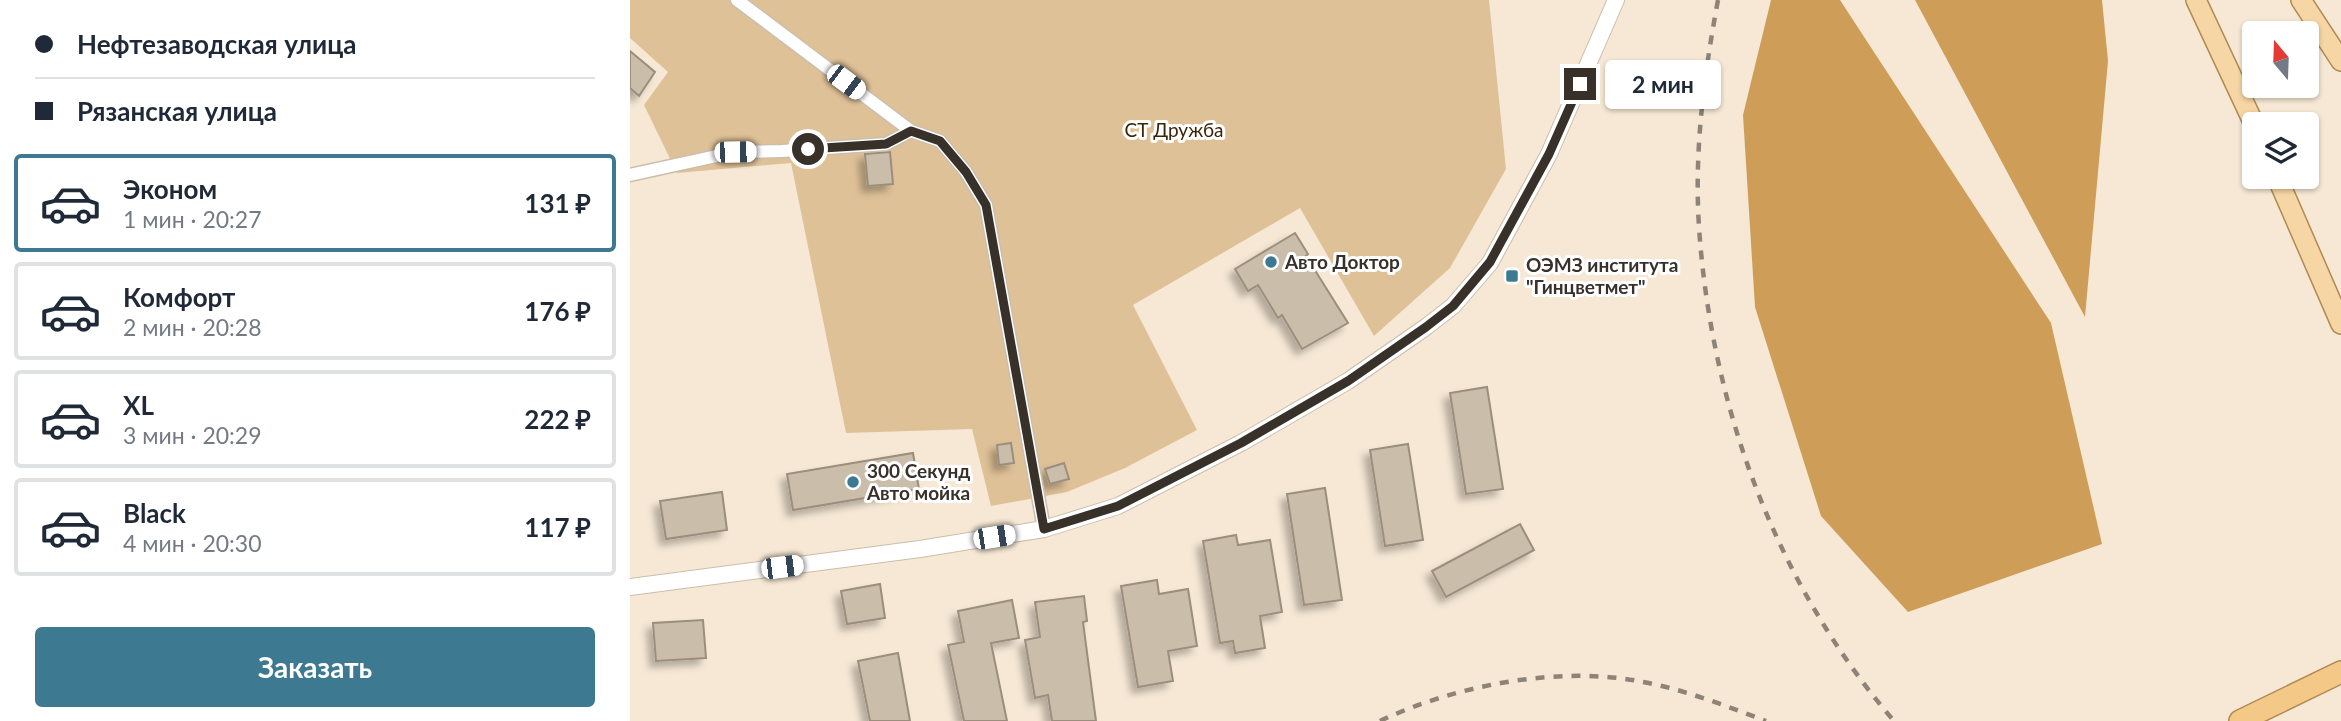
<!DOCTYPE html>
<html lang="ru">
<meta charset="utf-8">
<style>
body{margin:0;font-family:Lato,sans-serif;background:#f2f2f3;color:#1f2937;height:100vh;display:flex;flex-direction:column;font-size:26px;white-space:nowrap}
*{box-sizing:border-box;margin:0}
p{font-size:23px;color:#747a83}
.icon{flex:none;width:38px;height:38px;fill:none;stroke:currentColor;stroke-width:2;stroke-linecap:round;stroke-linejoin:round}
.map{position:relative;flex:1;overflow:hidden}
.panel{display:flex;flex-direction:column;background:#fff;width:630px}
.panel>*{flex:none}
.banner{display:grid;align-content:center;height:154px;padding:0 35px;background:#fff}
.needle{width:46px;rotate:341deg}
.buttons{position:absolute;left:1612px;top:21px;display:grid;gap:14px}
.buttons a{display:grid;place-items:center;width:77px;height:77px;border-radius:7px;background:#fff;box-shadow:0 2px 5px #0004;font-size:35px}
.end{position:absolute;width:32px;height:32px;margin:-16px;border:9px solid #37312a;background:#fff;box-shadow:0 0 0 4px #fff}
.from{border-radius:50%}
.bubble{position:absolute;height:49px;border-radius:7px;background:#fff;box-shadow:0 2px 5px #0004;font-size:23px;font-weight:700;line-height:49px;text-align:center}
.car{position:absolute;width:21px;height:42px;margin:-21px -10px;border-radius:9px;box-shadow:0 0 5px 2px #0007;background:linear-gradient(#fff 24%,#345 0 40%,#fff 0 76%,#345 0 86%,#fff 0)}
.banner b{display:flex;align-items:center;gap:24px;height:66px;font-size:26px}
.banner b+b{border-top:2px solid #e0e1e3}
.banner i{width:18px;height:18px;background:#1f2937}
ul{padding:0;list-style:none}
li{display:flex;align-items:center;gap:21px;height:98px;margin:0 14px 10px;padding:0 21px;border:4px solid #e0e1e3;border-radius:7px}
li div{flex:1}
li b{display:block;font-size:26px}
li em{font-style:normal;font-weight:700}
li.selected{border-color:#3d7990}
li>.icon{width:63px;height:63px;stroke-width:1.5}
.cta{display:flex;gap:14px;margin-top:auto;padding:14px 35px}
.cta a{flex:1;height:80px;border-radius:7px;background:#3d7990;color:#fff;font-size:28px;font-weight:700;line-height:80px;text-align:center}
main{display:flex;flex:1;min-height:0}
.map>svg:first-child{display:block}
.green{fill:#dfc198}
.forest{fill:#ce9e58}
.building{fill:#cabdaa;stroke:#9b8e7d;stroke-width:2;filter:url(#shadow)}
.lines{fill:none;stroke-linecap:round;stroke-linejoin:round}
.minor-casing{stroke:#cbbeab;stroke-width:15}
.tertiary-casing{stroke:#cbbeab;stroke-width:18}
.primary-casing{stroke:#b08a53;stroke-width:22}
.trunk-casing{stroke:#b08a53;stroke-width:24}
.minor{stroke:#fff;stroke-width:12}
.tertiary{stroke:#fff;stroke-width:16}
.primary{stroke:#f7d6a5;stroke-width:19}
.trunk{stroke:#f4c887;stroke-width:21}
.rail{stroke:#8d8377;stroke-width:4.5;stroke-dasharray:9 9;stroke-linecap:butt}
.route{stroke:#37312a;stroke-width:9}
.poi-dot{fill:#3d7990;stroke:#fff;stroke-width:2.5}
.labels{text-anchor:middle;stroke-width:6;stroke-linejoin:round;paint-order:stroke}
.park-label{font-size:19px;fill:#392606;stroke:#fff}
.poi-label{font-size:19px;font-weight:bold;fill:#37312a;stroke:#fff;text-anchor:start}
</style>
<main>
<section class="panel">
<div class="banner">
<b><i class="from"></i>Нефтезаводская улица</b>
<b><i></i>Рязанская улица</b>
</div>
<ul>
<li class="selected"><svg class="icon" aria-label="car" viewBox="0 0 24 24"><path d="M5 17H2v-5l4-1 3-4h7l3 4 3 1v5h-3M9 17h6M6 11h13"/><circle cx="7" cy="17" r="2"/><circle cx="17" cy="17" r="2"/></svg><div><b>Эконом</b><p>1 мин · 20:27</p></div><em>131 ₽</em></li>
<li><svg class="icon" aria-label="car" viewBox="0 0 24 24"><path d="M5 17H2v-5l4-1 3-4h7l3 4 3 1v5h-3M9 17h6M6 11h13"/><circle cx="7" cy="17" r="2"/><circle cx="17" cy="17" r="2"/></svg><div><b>Комфорт</b><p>2 мин · 20:28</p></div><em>176 ₽</em></li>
<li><svg class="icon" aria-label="car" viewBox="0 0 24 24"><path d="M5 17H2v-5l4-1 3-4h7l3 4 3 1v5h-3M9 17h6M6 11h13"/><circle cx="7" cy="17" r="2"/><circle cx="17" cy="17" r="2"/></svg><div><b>XL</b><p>3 мин · 20:29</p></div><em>222 ₽</em></li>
<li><svg class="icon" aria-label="car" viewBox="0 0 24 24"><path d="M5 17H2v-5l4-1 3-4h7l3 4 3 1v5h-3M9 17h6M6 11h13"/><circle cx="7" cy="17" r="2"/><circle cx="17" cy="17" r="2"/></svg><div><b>Black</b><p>4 мин · 20:30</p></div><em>117 ₽</em></li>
</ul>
<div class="cta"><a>Заказать</a></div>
</section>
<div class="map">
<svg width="1711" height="721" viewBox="0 0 1711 721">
<defs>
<filter id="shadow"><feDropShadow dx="-6" dy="6" stdDeviation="3.5" flood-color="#0004"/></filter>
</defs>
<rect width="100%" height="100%" fill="#f6e8d5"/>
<path class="green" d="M0,0H859L876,169L820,268L744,336L670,208L503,305L567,430L495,468L437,492L361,506L342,429L216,433L161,163L47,173L14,105L38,72L0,38Z"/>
<path class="forest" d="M1141,0H1210L1421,323L1472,544L1278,612L1191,516L1125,307L1113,115Z
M1285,0H1472L1478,61L1455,317Z"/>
<path class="building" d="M0,51L25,72L9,96L0,88Z
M260,152L263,184L238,186L235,154Z
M665,233L678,254L676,256L718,323L672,349L652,315L648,318L628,285L618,291L605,269Z
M857,387L873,489L836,494L820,393Z
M381,443L384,463L369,465L367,445Z
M778,444L793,540L755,546L740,450Z
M283,453L289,489L163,510L157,474Z
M434,463L439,479L420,484L415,469Z
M695,488L712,600L674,605L657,494Z
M92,492L97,530L36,539L30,501Z
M890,524L904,550L816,597L802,571Z
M606,535L608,545L640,540L652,612L630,616L635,648L605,653L603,641L590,643L573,541Z
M527,580L529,594L558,589L567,646L538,651L543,681L508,687L491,586Z
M250,584L255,618L217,624L211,591Z
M454,596L457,621L453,622L466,721H422L418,695L405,698L395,640L410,637L405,602Z
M382,600L389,638L361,643L377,721H334L318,645L334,642L328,611Z
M73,620L76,658L26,661L23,623Z
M268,653L280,721H240L228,661Z"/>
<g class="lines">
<g class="minor-casing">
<path id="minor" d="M107,0L281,131L310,141L336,172L356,205L414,529
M0,175L105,152L152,151L256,144L281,131"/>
</g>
<g class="tertiary-casing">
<path id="tertiary" d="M0,587L290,549L414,529L488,506L611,443L718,381L796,327L823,306L860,263L919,154L986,0"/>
</g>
<g class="primary-casing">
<path id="primary" d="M1566,0L1624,124
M1671,0L1711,61
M1647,177L1711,324"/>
</g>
<g class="trunk-casing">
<path id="trunk" d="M1610,721L1711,672"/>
</g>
<use href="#minor" class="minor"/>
<use href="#tertiary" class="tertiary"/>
<use href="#primary" class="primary"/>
<use href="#trunk" class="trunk"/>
<path class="rail" d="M1088,0C1074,75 1064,151 1069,227C1081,406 1146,584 1264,721
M750,721C826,685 931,665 1013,682C1056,690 1096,706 1136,721"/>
</g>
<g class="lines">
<path class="route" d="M178,149L256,144L281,131L310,141L336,172L356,205L414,529L488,506L611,443L718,381L796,327L823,306L860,262L919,154L950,84"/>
</g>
<g class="poi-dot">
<circle cx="641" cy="262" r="7"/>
<rect x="875" y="269" width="14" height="14" rx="3.5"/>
<circle cx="223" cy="482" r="7"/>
</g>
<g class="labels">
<g class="park-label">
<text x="544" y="137">СТ Дружба</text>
</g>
<g class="poi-label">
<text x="655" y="269">Авто Доктор</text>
<text x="896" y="272">ОЭМЗ института<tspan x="896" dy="22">"Гинцветмет"</tspan></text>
<text x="237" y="478">300 Секунд<tspan x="237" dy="22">Авто мойка</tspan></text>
</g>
</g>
</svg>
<div class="buttons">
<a><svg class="needle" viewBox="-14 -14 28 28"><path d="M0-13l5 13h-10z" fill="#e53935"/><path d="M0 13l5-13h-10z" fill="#747a83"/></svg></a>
<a><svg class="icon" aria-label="layers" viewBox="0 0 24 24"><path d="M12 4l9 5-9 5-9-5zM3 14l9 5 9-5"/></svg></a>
</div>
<i class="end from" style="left:178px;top:149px"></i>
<i class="end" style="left:950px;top:84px"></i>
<div class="bubble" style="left:975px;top:60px;width:116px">2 мин</div>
<i class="car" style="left:216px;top:82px;rotate:127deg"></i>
<i class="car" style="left:105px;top:152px;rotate:89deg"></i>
<i class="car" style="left:364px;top:537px;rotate:81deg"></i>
<i class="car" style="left:152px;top:567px;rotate:83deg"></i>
</div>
</main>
